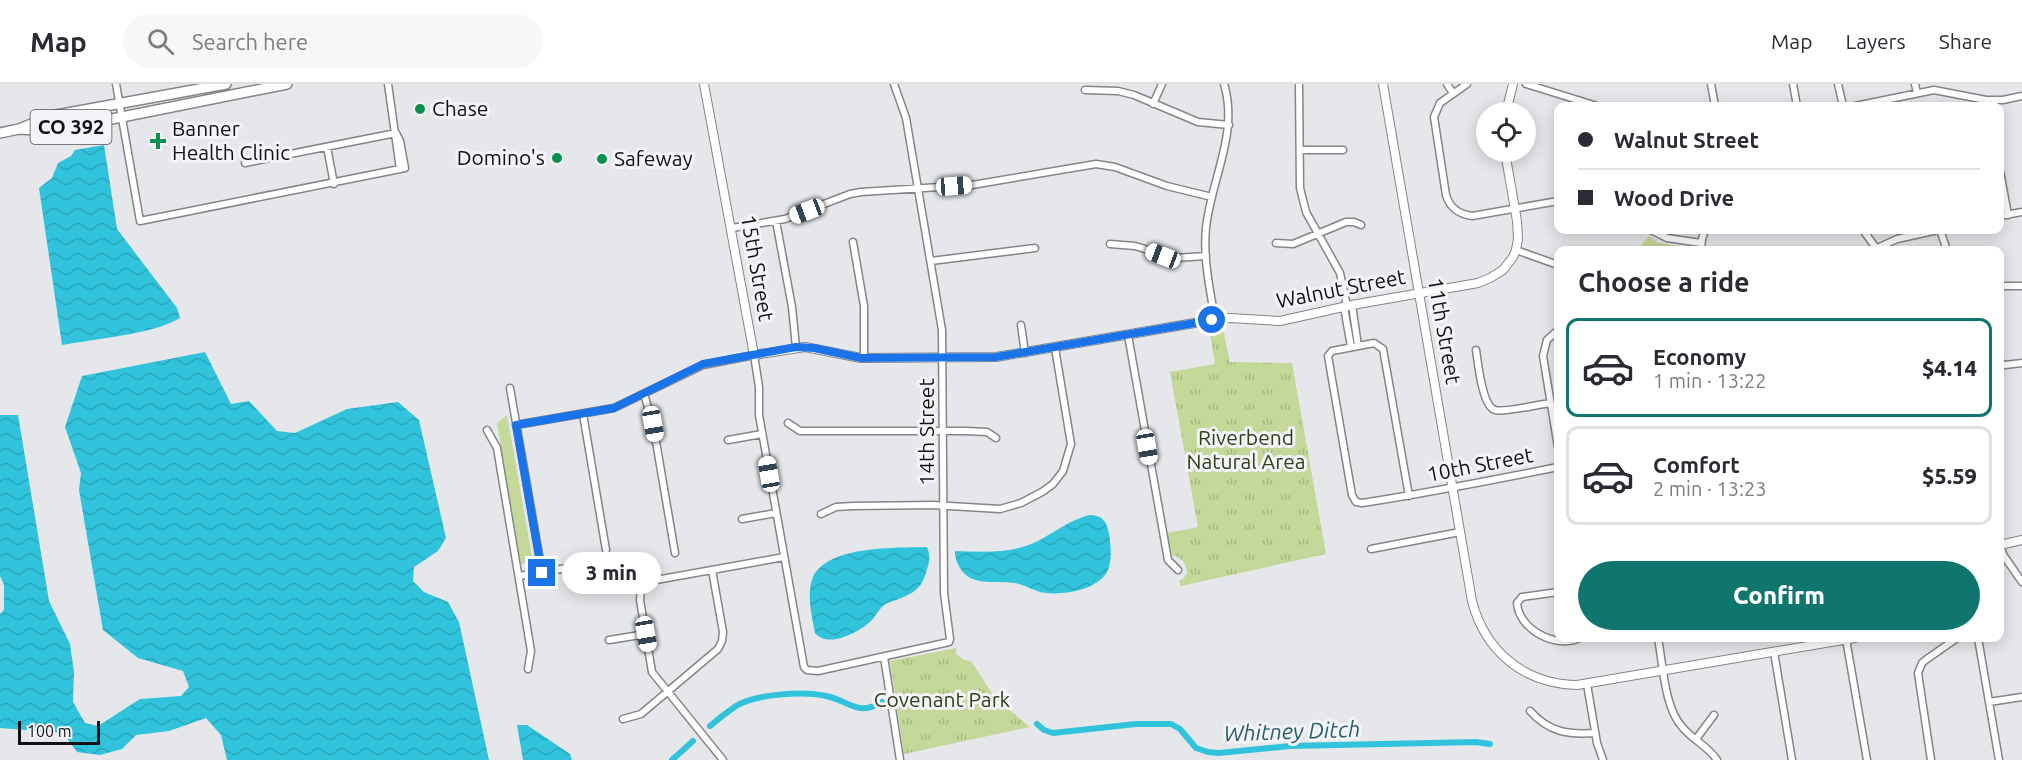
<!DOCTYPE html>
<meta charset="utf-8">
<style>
body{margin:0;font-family:Ubuntu,sans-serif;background:#f7f7f7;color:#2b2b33;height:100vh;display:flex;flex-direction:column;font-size:22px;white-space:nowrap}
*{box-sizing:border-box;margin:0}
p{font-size:20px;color:#7c7c81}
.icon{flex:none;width:33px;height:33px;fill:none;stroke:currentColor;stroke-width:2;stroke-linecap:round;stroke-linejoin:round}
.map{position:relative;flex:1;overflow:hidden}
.details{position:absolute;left:1554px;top:162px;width:450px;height:396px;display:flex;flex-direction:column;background:#fff;border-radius:12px;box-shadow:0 3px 15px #0003}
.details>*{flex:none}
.guide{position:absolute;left:1554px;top:18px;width:450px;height:132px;border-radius:12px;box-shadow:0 3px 15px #0003;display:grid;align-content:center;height:132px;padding:0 24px;background:#fff}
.controls{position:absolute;left:1476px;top:18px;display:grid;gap:12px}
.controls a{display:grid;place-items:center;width:60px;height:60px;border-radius:50%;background:#fff;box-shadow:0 3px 15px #0003;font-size:30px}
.scale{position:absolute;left:18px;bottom:15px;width:82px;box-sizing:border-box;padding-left:6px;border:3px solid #111113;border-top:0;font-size:16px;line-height:21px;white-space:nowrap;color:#111113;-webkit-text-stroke:4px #f3f4f7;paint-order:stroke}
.end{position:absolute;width:27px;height:27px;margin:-14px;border:8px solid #1a73e8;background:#fff;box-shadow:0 0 0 3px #fff}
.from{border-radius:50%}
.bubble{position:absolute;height:42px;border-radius:21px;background:#fff;box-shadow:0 3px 15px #0003;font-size:20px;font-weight:800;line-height:42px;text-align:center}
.car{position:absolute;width:18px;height:36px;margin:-18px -9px;border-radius:8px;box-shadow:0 0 4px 2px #0007;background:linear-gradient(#fff 24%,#345 0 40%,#fff 0 76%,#345 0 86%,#fff 0)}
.guide b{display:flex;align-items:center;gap:21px;height:57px;font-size:22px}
.guide b+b{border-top:2px solid #e1e1e2}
.guide i{width:15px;height:15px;background:#2b2b33}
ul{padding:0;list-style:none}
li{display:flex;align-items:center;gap:18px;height:99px;margin:0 12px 9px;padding:0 12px;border:3px solid #e1e1e2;border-radius:12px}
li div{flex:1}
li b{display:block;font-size:22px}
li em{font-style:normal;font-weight:800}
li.on{border-color:#0f766e}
li>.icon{width:54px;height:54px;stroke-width:1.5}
h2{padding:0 24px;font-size:27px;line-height:72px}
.primary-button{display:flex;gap:12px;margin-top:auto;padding:12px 24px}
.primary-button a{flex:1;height:69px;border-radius:36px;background:#0f766e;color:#fff;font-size:24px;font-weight:800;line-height:69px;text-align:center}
header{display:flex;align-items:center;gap:36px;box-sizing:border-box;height:84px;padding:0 30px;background:#fff;border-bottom:2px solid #e1e1e2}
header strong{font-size:28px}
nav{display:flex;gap:33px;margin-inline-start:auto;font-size:21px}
.search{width:420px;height:54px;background:#f7f7f7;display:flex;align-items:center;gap:15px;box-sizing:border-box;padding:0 21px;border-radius:33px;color:#7c7c81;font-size:22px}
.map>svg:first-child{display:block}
.green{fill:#c4d899}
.park{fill:url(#park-tufts)}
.water{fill:url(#water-waves)}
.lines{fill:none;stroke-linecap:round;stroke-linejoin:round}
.canal{stroke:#30c3db;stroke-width:6}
.minor-casing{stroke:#848588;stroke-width:9}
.tertiary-casing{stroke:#848588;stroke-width:10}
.primary-casing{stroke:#848588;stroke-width:12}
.minor{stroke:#fff;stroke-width:6}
.tertiary{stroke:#fff;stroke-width:8}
.primary{stroke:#fff;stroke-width:9}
.route{stroke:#1a73e8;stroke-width:8}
.poi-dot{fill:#08904e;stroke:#f3f4f7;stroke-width:2}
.labels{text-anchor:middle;stroke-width:6;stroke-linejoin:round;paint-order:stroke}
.shield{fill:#f3f4f7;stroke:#555557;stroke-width:1.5}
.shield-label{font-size:20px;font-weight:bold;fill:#111113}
.poi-label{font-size:21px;fill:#111113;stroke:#f3f4f7;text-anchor:start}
.street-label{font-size:21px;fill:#111113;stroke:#f3f4f7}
.park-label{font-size:21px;fill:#333e17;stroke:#f3f4f7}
.water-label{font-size:22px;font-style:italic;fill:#265f69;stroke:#f3f4f7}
</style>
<header>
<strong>Map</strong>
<div class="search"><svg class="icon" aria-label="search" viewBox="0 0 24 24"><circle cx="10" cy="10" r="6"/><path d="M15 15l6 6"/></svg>Search here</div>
<nav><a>Map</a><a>Layers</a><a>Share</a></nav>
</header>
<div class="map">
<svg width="2022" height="676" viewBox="0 0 2022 676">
<defs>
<pattern id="park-tufts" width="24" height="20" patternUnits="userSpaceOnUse" patternTransform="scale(1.5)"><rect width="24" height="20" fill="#c4d899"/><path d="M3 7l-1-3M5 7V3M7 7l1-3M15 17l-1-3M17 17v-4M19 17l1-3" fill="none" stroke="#a7b883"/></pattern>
<pattern id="water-waves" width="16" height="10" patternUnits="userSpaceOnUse" patternTransform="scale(1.5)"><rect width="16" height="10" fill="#30c3db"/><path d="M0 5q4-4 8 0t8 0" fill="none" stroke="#2aa6bb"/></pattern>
</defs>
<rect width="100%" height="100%" fill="#e6e7ea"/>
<path class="green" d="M507,331L533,478L521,480L497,339Z"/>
<path class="park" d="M1649,152L1658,159L1689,163L1692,166H1637Z
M1222,241L1230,278L1292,279L1326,470L1181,502L1179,497L1184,494L1187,489C1186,478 1182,474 1172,471L1167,449L1198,443L1170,288L1215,280L1209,243Z
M956,564V570L964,576L971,577L995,614L1030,643L904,670L890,577Z"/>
<path class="water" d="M104,61L117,145L177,224L180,234C154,250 94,255 62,261L39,104L52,94L58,79L71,72L75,66Z
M205,268L231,320L249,317L277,347L295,349L347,325L398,318L419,336L446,454L438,467L414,483L413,497L424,508L448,518L459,538L489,676H227L221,651L206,634L169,647L136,651L122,665L100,671L77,668L63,649L0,644V530L4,526V501L0,492V331H18L49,517L70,560L74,588L73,618L85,639L98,642L140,615L181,612L189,603L183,587L138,574L103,546L79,406L81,389L65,343L82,292Z
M1089,431C1102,431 1107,437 1109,450C1111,462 1112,475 1108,486C1099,506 1064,511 1046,509C1035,508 1026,501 1015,499C1000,497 978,501 966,491C960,486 954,474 955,467C984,468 1012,470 1038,457C1055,448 1070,436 1089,431Z
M927,463C930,470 930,477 927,485C922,505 914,509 896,516C892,517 887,519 884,521C879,525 876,532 872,536C860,548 828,565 815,549C812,532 806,510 813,493C828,461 898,464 927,463Z
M527,641L570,670L572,676H523L517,641Z"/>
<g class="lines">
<path class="canal" d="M1037,640L1044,646L1053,649L1136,640H1171L1180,645L1196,664L1208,668L1219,669L1290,662L1476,658L1490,660
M710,642C718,635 727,628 736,622C755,610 804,607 826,612C850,617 857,633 882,618
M672,676L693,657"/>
<g class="minor-casing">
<path id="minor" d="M116,0L140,137L405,84L400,57L396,49
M388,0L400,85
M1299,0L1300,104L1306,128L1340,189L1347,222
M1447,0L1453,9
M1467,0L1440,19L1434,33L1446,111C1450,124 1458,130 1472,132L1558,117
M1526,0L1597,22
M1711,0L1715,22
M1793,0L1797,22
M1838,0L1843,22
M1915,0L1917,9
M1085,6L1118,7L1134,11L1198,38L1229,41
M1153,20L1162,0
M1855,22L1934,6L1986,16H2003L2022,12
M327,63L334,100
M1300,66H1343
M245,79L396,49
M2000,87L2008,131
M2000,132L2022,128
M776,137L792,223L796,263
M732,144L785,135L850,110L861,108L972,101L1096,80L1115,83L1167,102L1212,113
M1651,146L1667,154L1701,159
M1863,146L1876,164
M1940,146L1947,166
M853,158L864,222V274
M1276,159L1293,160L1346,138H1354L1361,141
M1110,160L1135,162L1175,174L1206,172
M1516,166L1558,181
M1701,166L1702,155L1705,146
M1873,166L1897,155L1938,146
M931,177L1035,164
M2000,202H2022
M1352,221L1358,262
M1344,223L1351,263
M1215,236C1210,205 1203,175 1206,144C1211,96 1239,49 1224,0
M1021,241L1025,269
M1558,246L1547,256L1543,272L1558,363
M1128,251L1168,476L1178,486
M1476,266C1478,279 1482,322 1495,326C1505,329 1539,320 1551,319
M2000,279L2005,281L2022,279
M510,304L542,488
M644,310L653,340L675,469
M583,330L606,466
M788,339L800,347H966L987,348L996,354
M516,341L614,324L703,281L754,271L759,303V331L804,583L807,586L818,587L949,558L950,555L944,509L942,246L906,34L894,0
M487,346L497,364L531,567L528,585
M728,356L762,350
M1409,412L1383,265L1374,259L1332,267L1328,272L1352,411L1356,418L1362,419C1428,409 1493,396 1558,383
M821,430L836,423L853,422L933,421L1000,425L1021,419L1042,408L1053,400L1063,387L1071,360L1055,264
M742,435L776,429
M2000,462L2004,472L2022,498
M1371,465L1460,448
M519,492L573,483L656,496L784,473
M642,495L640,516L652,588L723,676
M1558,508L1522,513L1517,519C1519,546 1556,565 1580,554
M1658,554C1663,580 1664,624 1683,644C1693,656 1708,662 1717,676
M1978,554L1999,676
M1846,555L1867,676
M609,556L646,550
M1774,568L1792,676
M884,573L900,676
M1587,600L1597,659L1603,676
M1989,618L2022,613
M1530,627C1549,648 1568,651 1595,649
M623,635L641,630L718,565L722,557L723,548L712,486
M1696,655L1714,631
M1931,676L1918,589L1922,579L1927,575L1957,554"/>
</g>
<g class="tertiary-casing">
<path id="tertiary" d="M704,0L754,271L805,263L861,274L996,273L1212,236L1230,234L1280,237L1352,221L1478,199L1490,194L1503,186L1513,173L1516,166L1518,155L1517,137L1505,68
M1383,0L1472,517C1485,567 1524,600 1577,601L1855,554
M1506,28L1513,0
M2000,461L2022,456"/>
</g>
<g class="primary-casing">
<path id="primary" d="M19,45L52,47L287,0
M0,49L19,45L51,32L226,0"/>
</g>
<use href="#minor" class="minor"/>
<use href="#tertiary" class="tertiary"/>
<use href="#primary" class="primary"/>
</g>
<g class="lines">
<path class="route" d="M542,489L516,341L614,324L703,280L796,263L814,264L861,274L996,273L1212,236"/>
</g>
<g class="poi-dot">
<circle cx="420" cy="25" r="6"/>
<path d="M155 48h6v6h6v6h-6v6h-6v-6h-6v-6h6z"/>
<circle cx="557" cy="74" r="6"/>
<circle cx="602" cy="75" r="6"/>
</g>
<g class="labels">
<rect class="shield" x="30.5" y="26" width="81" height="34" rx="4.5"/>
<g class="shield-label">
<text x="71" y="50">CO 392</text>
</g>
<g class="poi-label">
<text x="432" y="32">Chase</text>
<text x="172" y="52">Banner<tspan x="172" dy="24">Health Clinic</tspan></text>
<text x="545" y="81" text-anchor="end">Domino's</text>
<text x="614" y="82">Safeway</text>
</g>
<g class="street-label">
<text transform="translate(757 184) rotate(80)" y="7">15th Street</text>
<text transform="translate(1341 205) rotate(-11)" y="7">Walnut Street</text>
<text transform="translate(1444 247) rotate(80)" y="7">11th Street</text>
<text transform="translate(927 348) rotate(-90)" y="7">14th Street</text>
<text transform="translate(1480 381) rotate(-11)" y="7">10th Street</text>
</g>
<g class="park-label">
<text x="1246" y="361">Riverbend<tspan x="1246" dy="24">Natural Area</tspan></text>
<text x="942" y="623">Covenant Park</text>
</g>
<g class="water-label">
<text transform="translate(1292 647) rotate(-2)" y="8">Whitney Ditch</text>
</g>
</g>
</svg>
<div class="controls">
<a><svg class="icon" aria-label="locate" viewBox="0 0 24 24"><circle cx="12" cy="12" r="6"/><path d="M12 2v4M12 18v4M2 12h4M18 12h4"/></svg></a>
</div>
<div class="scale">100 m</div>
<i class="end from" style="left:1212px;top:236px"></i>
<i class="end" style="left:542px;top:489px"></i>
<div class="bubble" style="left:562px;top:468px;width:99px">3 min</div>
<i class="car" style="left:954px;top:102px;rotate:86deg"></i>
<i class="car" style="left:807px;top:127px;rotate:249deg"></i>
<i class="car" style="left:1163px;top:172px;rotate:291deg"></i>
<i class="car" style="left:653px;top:340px;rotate:170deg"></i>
<i class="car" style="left:1147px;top:363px;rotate:170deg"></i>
<i class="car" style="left:769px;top:390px;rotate:350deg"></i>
<i class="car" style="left:646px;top:550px;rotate:170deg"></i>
<div class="guide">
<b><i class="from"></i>Walnut Street</b>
<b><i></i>Wood Drive</b>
</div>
<section class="details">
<h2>Choose a ride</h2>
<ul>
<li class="on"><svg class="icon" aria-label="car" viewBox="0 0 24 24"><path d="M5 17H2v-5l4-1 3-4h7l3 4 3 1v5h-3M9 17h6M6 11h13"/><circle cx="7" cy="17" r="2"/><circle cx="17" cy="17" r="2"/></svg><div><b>Economy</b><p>1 min · 13:22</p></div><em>$4.14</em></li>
<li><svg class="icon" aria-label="car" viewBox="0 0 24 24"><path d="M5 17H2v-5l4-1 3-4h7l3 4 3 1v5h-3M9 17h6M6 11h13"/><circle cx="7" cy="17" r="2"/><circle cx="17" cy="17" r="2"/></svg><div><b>Comfort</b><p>2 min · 13:23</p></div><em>$5.59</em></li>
</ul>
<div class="primary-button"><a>Confirm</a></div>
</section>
</div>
